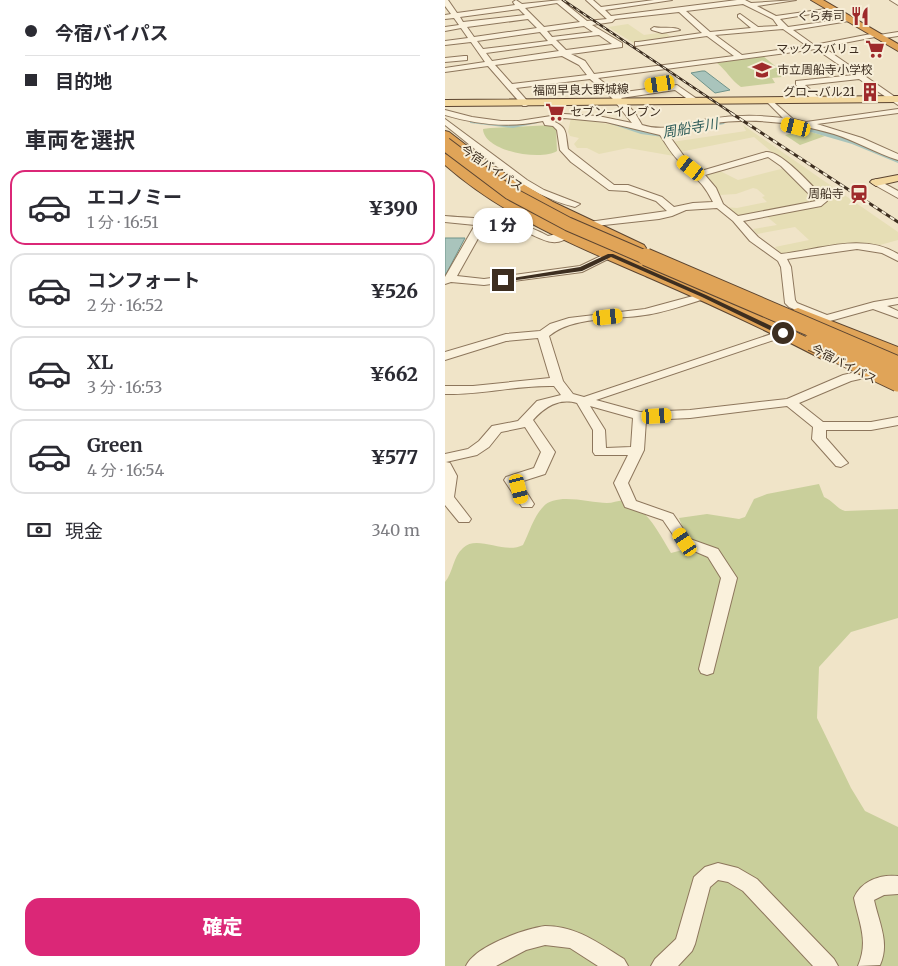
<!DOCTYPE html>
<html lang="ja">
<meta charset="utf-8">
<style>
body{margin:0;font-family:Merriweather,"Noto Sans JP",serif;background:#f2f2f3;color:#2b2b33;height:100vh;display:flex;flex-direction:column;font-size:19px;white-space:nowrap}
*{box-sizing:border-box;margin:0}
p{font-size:16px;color:#7c7c81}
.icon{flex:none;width:28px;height:28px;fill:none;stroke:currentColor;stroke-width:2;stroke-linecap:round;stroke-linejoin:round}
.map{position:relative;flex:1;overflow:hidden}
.panel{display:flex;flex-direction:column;background:#fff;width:445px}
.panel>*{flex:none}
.top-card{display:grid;align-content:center;height:110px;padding:0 25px;background:#fff}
.end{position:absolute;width:22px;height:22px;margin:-11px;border:6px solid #3d2e20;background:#fff;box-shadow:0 0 0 2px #fff}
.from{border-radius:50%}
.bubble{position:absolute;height:35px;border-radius:15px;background:#fff;box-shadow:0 1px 4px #0004;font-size:16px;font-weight:800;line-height:35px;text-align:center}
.car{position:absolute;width:15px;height:30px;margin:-15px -8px;border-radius:6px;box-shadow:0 0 4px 1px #0007;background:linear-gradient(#f5c518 24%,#345 0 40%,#f5c518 0 76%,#345 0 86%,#f5c518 0)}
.top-card b{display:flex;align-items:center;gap:18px;height:48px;font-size:19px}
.top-card b+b{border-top:1px solid #e1e1e2}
.top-card i{width:12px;height:12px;background:#2b2b33}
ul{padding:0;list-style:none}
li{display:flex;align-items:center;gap:15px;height:75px;margin:0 10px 8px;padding:0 15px;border:2px solid #e1e1e2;border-radius:15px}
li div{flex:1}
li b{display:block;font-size:19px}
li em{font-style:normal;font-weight:800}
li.on{border-color:#db2777}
li>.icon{width:45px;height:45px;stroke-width:1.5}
h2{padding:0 25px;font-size:22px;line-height:60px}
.pay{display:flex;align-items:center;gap:12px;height:55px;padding:0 25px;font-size:19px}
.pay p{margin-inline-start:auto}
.button{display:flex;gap:10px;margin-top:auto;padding:10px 25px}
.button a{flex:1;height:58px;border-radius:15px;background:#db2777;color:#fff;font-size:20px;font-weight:800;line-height:58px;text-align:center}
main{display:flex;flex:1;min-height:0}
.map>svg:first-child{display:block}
.farmland{fill:#e6deb5}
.green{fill:#c9cf9b}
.water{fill:#a9c4bc;stroke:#6f938a}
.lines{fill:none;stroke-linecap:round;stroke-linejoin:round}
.river{fill:#a9c4bc;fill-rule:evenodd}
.minor-casing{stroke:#8d765c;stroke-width:2}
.major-casing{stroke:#5b4430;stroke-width:2}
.highway-casing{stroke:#5b4430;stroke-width:2}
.minor{fill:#faf1dc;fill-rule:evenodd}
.major{fill:#f3d9a0;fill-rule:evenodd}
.highway{fill:#e0a458;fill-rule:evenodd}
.rail-far1-casing{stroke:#3d2e20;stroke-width:2.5}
.rail-casing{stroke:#3d2e20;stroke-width:3}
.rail-far1{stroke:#f7eed8;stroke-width:1;stroke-dasharray:4;stroke-linecap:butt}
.rail{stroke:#f7eed8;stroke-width:2;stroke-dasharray:5;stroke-linecap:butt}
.highway-bridge-far1-casing{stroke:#5b4430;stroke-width:15;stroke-linecap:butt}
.highway-bridge-casing{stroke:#5b4430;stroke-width:19;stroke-linecap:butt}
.highway-bridge-far1{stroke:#e0a458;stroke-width:13}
.highway-bridge{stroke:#e0a458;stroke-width:17}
.route{fill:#3d2e20}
.labels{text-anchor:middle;stroke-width:4;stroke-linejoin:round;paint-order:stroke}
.far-poi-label{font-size:12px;fill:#3d2e20;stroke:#f7eed8;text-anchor:end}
.far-street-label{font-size:12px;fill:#3d2e20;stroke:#f7eed8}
.far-water-label{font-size:14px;font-style:italic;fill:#2f5d5a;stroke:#f7eed8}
</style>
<main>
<section class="panel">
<div class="top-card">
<b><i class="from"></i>今宿バイパス</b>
<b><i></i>目的地</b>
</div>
<h2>車両を選択</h2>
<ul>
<li class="on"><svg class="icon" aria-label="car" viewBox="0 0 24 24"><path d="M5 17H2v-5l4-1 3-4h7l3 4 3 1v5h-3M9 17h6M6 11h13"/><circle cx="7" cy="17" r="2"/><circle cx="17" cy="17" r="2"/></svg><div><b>エコノミー</b><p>1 分 · 16:51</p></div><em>¥390</em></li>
<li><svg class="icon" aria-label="car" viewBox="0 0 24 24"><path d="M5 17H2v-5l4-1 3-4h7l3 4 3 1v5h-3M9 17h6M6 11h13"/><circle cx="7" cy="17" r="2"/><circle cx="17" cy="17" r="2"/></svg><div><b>コンフォート</b><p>2 分 · 16:52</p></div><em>¥526</em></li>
<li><svg class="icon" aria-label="car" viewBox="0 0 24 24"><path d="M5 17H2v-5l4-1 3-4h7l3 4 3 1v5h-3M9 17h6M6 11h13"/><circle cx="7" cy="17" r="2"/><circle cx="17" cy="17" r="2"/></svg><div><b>XL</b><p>3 分 · 16:53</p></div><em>¥662</em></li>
<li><svg class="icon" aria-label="car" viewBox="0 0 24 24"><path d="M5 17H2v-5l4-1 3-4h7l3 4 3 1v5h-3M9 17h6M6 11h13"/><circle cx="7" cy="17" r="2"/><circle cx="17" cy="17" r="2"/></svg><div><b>Green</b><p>4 分 · 16:54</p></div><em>¥577</em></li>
</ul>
<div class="pay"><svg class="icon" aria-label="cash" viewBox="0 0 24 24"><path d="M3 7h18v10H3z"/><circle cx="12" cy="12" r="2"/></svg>現金<p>340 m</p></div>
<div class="button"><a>確定</a></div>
</section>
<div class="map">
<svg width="453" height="966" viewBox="0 0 453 966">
<rect width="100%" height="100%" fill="#f0e4c8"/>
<path class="farmland" d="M183,24L199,35L220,32L227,38L190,44L163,27Z
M126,118L176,126L196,133L215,136L229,156L183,148L154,154L142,148H132L129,144L134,138L125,136L123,132Z
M298,125L453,232V240L435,245L424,244L336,254L330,247L364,240L350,227L312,234L308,229L332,225L321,216L375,204L383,199L309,137L235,152L227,142L301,131Z
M340,168L373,202L291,217L280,207L292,208L322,202L317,197L320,196L312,189L308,188L291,194L275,195L259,174L273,170L293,180Z"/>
<path class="green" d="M318,56L335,70L331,71L337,77L327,78L330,83L296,87C286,80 282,71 272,63Z
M107,125L111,127L112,151C97,161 39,152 38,129L45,128Z
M359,130L380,136L355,145L340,135Z
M374,484L379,497C388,501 391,508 400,511L453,509V618L406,632L374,667L372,718L406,788L420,811L453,827V966H0V582C8,573 8,556 18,548C32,534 59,555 78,545C84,533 89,516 98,507C111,492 144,503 162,503C170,503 176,498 184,502C204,512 215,535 226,553L245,548L234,518L262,514L294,519L300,517L309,499L322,494Z"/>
<path class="water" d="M257,71H260L285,90L270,93L246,73Z
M0,238H20L0,276Z"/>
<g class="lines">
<path class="river" d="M28,118L68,122L90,118L95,121L93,123L68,128L25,123V119Z
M338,118C377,128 416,138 453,156V163L407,144L335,123L333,121Z
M276,119L281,122L279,124L218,137L196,134L166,124L171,121L204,130L218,131Z"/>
<g class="minor-casing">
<path id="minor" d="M0,0H3L12,13L70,5L68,2L71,0L77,4L116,0L142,21L162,19L141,0H148L156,7L209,0H227L160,10L166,16L292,0H300L306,3L351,0L312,6L331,16L388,8L391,10L335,19L343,27L406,18L407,19L404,21L348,30L369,45L431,33L434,35L453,32V36L433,39L430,37L378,47L453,99V105L414,79L360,85L377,100L370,102L351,85V81L409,75L371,49L153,78L172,93L232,85L255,101L248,103L230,90L176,98L190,113L197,125C222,133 241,122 265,119C289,115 314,115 338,118L320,100L324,98L348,119L361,122L453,109V113L372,124L417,138L453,154V160C431,153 411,141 389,134C348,122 306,117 264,124C250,126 237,132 223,134L241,159L256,171L321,152C336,150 369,188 380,199L382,201L376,206L298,221L313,237L336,254C374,250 418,232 453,254V261L437,253L412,249L342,259L346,267L350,300L352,303L382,315L429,302L453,298V304L442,306L453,311V318L428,309L385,321L151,400L195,412L245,410L342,399L398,375L420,370L426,374L424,377L406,381L354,403L378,422H426L453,417V425L426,430H381V438L403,463L396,467L391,466L367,439L368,427L342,406L245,418L201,420L199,450L183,483L191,501L228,514L245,539L273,549L292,578L268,673L262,675L256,673L254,669L276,578L263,557L235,545L218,520L180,507L169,483L183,455H150L148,452V430L132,403C113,398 100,407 88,420L110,452L100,474L75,482L89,504L87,507H77L59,480L61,477L89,468L96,452L80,427L56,432L44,447L32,455L1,462L5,463L12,476L9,497L26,519L24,522H14L0,505V454L23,449L34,441L47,426L73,421L92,401L116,395L109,386C72,385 37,395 0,394V386H28L105,378L93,338L61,341L0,360V352L61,334L95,331L105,324L124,318L200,309L259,293L263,294L264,296L263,298C242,304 221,312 200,315C170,320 128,316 104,336L118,381L128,394L139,397L371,319L344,307L340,303L336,267L333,261L305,241L288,221L272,208L241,210L227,216L214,219L141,227V223L144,222L222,211L211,201L182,191L164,190L126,162L115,150L112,130L108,126L100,125L98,121C64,128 33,125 0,115V110L27,117L56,121H74L119,114L153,116L187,123L167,98L145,79L71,88L85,104L81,106H78L43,66L0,72V68L40,62L26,42L0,45V41L23,38L16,28L0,31V27L14,25L9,18L0,19V15L6,14L0,6ZM112,3L135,22L99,27L80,8ZM298,4L328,19L333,26L313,27L295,14L293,15V17L306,28L265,32L241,11ZM74,9L80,15L18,22L15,17ZM234,12L257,33L193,42H190V46L262,36L289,56L149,74L140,61L126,54L177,47V43L147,25L167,22L170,19ZM83,19L92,28L29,37L22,27ZM139,26L148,32L107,37L102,31ZM338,29L362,46L297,55L270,35ZM95,32L103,41L38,49L32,41ZM154,35L167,44L121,50L111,40ZM107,44L114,51L47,61L41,53ZM117,56L134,65L142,75L67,84L50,65ZM119,118L161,122L215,135C221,144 227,155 236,163C250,178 258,182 268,202L248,203L229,207L217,197L183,185H169L123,149C120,130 123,128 106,120ZM323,157L336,166L371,201L293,216L278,204L271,188L260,175ZM145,406L188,418L186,447L161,448L160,430Z
M445,0H453V5Z
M209,27C217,29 229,26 235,30L217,33L207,30L206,29Z
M19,56H22V60L0,62V58Z
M0,119L82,180L99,190L135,204L130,207C78,194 41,157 0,125Z
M431,179L453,191V198L428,184L426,182Z
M0,216C35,219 72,218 103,236L121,232L126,235C107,253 90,232 71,229C61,227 50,227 40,226L12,276L39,279L135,266L162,253L166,252L171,255L137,272L39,285L6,282L0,284V277L30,225L0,222Z
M273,863L293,868L312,879L389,959L393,966H368L298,891L283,882L273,880L265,887L250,944L247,951L233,966H206L210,959L231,939L249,877L260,867Z
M453,876V894L439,895L429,900C434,923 445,943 435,965L413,966C424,941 414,923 409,898C416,881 435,874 453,876Z
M100,926C132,926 153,943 179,959L183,966H153L125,948L100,945L81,950L51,966H21C30,946 79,929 100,926Z"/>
</g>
<g class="major-casing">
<path id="major" d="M453,96V102L0,106V100Z
M453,175V181L431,186L425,182L427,180Z"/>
</g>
<g class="highway-casing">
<path id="highway" d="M366,0H378L453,44V51Z
M0,131L4,132L48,166L108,202L199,245L201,248L199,251H189L98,208L38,172L0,141Z
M0,154L5,155C68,210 144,241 220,273C277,298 334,323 389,351L392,355L389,359L383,360L377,359C321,330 263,303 205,278C133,247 59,217 0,165Z
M353,308L453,347V358L347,316L345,313L347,310Z"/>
</g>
<use href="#minor" class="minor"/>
<use href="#major" class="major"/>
<use href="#highway" class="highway"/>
<g class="rail-far1-casing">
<path id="rail-far1" d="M118,0L288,114"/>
</g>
<g class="rail-casing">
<path id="rail" d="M286,113L453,222"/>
</g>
<use href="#rail-far1" class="rail-far1"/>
<use href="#rail" class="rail"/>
<g class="highway-bridge-far1-casing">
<path id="highway-bridge-far1" d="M0,144L65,193L123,224L204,259"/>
</g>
<g class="highway-bridge-casing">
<path id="highway-bridge" d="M201,257L453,365
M367,342L453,383"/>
</g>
<use href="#highway-bridge-far1" class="highway-bridge-far1"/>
<use href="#highway-bridge" class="highway-bridge"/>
</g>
<path class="route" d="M163,254H168L261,295L341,333L335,335L257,297L166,257L137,271L58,282L55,280L135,267Z"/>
<defs>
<g id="restaurant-bare" transform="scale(1.5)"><path d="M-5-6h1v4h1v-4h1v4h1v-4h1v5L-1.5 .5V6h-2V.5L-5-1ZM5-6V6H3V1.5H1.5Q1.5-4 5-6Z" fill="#9e2a2b" stroke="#f7eed8" stroke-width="2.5" paint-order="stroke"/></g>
<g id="supermarket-bare" transform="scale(1.5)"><path d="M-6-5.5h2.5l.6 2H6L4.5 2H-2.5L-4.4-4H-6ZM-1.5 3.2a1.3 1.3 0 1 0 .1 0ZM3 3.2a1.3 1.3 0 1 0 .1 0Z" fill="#9e2a2b" stroke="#f7eed8" stroke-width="2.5" paint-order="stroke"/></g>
<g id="school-bare" transform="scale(1.5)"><path d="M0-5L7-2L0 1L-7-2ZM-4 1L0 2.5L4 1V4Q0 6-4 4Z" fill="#9e2a2b" stroke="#f7eed8" stroke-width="2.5" paint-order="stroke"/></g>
<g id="building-bare" transform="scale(1.5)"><path d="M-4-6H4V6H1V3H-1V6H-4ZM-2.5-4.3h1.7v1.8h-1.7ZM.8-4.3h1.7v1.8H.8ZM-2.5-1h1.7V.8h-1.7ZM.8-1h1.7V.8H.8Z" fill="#9e2a2b" stroke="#f7eed8" stroke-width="2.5" paint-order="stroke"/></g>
<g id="station-bare" transform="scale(1.5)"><path d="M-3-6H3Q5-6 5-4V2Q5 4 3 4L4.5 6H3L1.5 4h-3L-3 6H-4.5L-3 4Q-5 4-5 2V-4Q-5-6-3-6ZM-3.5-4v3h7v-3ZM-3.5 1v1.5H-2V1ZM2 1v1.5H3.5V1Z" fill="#9e2a2b" stroke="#f7eed8" stroke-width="2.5" paint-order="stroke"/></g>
</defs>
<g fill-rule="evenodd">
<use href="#restaurant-bare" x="415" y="16"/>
<use href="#supermarket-bare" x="430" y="49"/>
<use href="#school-bare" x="317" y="70"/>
<use href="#building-bare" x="425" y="92"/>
<use href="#supermarket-bare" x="110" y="112"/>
<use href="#station-bare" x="414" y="194"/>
</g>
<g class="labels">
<g class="far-poi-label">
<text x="400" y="20">くら寿司</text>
<text x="415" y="53">マックスバリュ</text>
<text x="332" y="74" text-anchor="start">市立周船寺小学校</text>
<text x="410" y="96">グローバル21</text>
<text x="125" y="116" text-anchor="start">セブン-イレブン</text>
<text x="399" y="198">周船寺</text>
</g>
<g class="far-street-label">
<text transform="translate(136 90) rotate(-1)" y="4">福岡早良大野城線</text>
<text transform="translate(47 168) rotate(34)" y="4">今宿バイパス</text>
<text transform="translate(399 364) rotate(27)" y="4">今宿バイパス</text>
</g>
<g class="far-water-label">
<text transform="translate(245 128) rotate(-10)" y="5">周船寺川</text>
</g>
</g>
</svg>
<i class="end from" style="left:338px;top:333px"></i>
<i class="end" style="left:58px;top:280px"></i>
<div class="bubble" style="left:28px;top:208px;width:60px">1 分</div>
<i class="car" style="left:215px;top:84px;rotate:261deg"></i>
<i class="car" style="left:351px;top:127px;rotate:284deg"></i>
<i class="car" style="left:246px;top:168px;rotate:308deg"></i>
<i class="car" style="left:163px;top:317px;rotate:84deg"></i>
<i class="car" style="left:212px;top:416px;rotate:87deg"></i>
<i class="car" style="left:74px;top:489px;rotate:166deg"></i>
<i class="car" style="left:240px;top:542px;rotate:326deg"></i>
</div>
</main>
